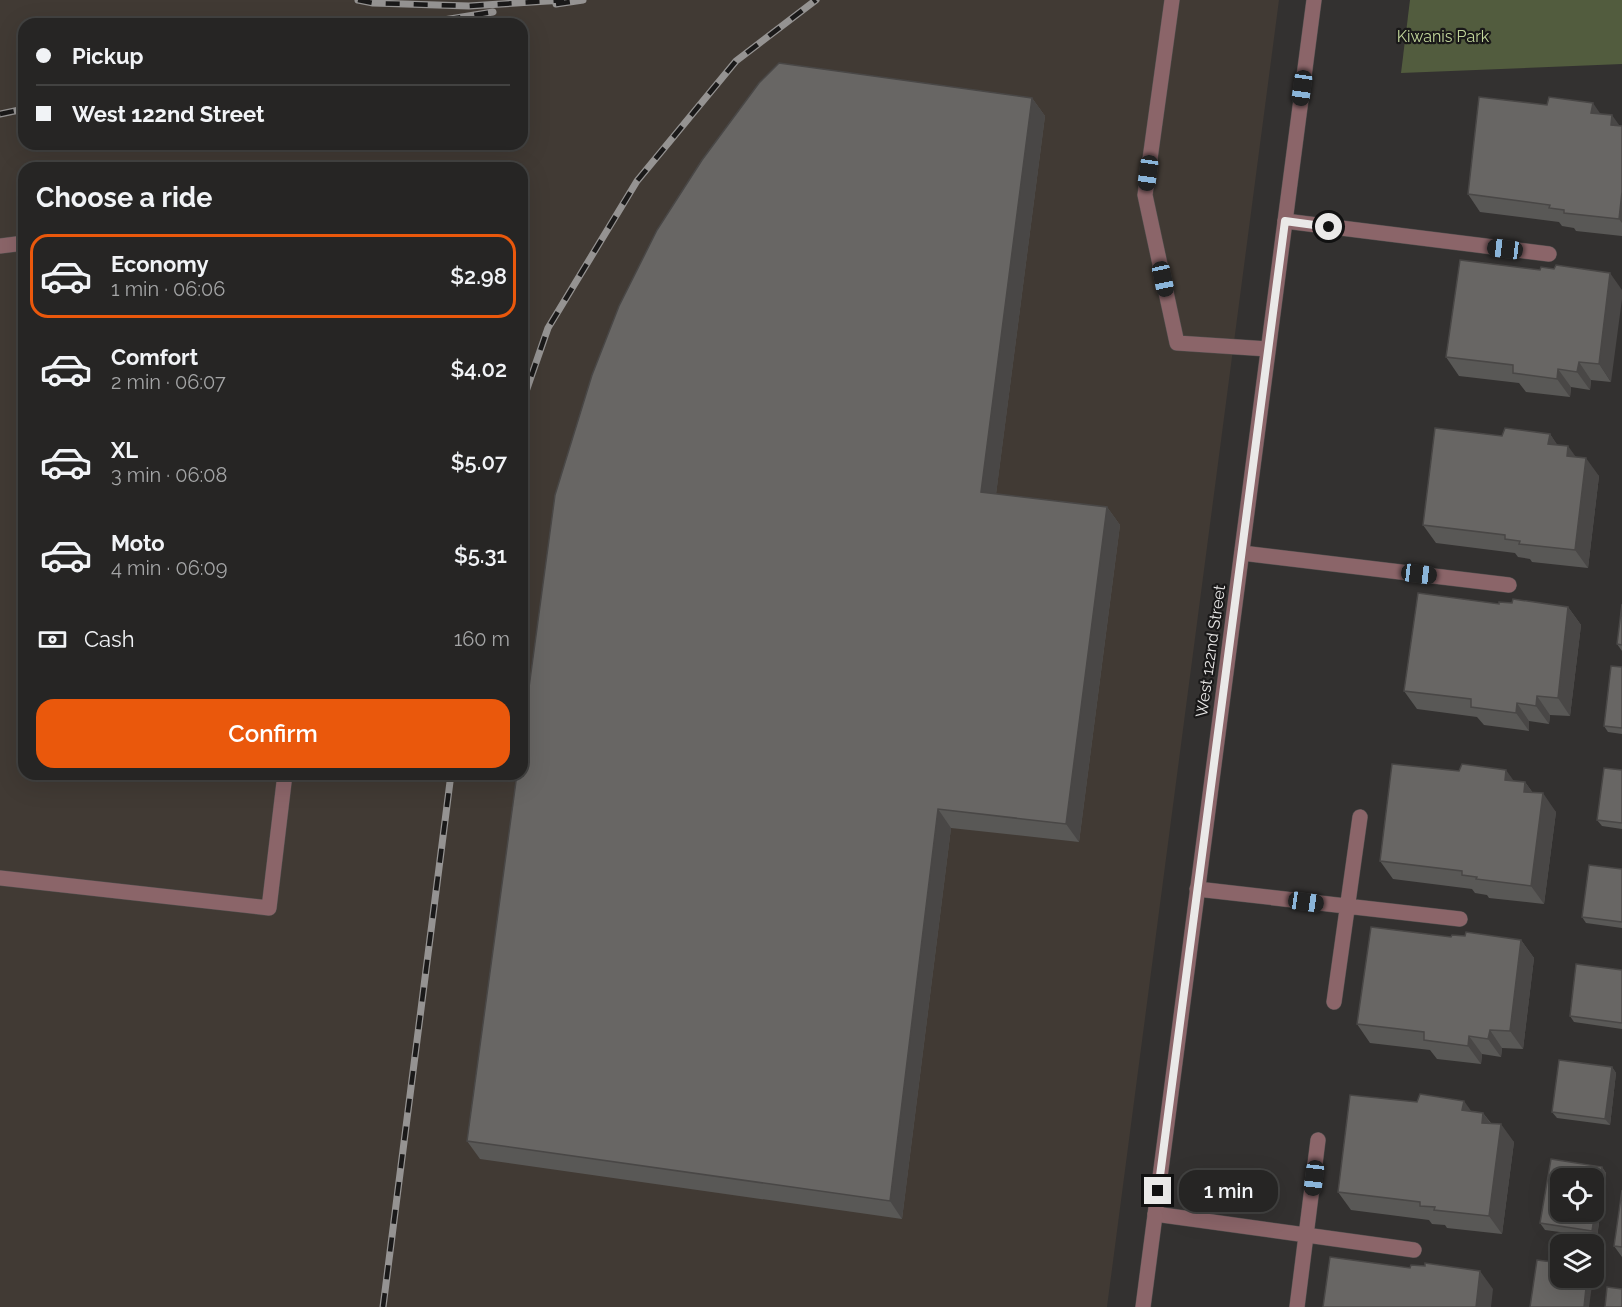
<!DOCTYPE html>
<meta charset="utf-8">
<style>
body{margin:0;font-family:Raleway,sans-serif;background:#323131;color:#f1f3f6;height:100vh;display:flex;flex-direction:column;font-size:22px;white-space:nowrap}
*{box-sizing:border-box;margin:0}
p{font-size:20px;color:#a4a5a6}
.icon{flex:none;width:33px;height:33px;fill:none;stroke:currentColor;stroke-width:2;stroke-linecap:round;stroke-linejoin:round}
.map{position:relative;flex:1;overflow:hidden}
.panel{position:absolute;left:18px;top:162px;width:510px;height:618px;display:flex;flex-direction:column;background:#262524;border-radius:18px;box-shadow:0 6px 24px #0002,0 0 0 2px #424241}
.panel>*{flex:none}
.top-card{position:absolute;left:18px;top:18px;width:510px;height:132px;border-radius:18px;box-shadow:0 6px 24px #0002,0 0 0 2px #424241;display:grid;align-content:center;height:132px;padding:0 18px;background:#262524}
.buttons{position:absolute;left:1550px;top:1168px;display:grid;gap:12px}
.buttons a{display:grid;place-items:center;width:54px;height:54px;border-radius:12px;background:#262524;box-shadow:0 6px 24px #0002,0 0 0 2px #424241;font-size:30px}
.end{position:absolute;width:27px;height:27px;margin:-14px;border:8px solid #eae9e8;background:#111;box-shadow:0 0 0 3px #111}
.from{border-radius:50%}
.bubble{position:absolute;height:42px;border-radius:18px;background:#262524;box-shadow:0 6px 24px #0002,0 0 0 2px #424241;font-size:20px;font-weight:600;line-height:42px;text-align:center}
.car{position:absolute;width:18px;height:36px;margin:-18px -9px;border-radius:8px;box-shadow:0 0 4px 2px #0007;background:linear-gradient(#222 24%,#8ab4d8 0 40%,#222 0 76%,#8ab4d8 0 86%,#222 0)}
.top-card b{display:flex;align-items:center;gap:21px;height:57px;font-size:22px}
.top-card b+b{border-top:2px solid #424241}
.top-card i{width:15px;height:15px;background:#f1f3f6}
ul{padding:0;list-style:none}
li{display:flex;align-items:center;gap:18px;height:84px;margin:0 12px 9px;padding:0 6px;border:3px solid transparent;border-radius:18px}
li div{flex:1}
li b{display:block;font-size:22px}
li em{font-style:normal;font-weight:600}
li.on{border-color:#ea580c}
li>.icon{width:54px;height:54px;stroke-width:1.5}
h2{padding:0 18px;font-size:27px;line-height:72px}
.pay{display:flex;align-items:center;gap:15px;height:66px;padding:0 18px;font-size:22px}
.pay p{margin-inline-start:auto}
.action{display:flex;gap:12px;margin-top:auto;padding:12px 18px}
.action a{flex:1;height:69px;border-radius:18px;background:#ea580c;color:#fff;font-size:24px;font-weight:600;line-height:69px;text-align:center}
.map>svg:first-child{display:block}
.built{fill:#413a34;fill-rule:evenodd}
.green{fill:#525c3e}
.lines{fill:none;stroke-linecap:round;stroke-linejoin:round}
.service-casing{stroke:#504e4d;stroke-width:16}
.tertiary-casing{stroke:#504e4d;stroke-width:16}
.service{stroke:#8b6569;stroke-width:15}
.tertiary{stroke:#8b6569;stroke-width:15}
.rail-casing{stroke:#959392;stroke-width:7}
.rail{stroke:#1a1919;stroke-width:4.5;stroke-dasharray:14;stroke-linecap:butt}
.wall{fill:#595856}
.shaded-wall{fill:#494746}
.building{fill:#686664;stroke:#494746;stroke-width:1.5;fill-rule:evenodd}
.route{stroke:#eae9e8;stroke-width:8}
.labels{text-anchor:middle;stroke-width:4.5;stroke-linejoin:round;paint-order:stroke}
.park-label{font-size:16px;fill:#c2d69b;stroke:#1a1919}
.street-label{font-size:16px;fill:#eae9e8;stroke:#1a1919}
</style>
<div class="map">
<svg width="1622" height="1307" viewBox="0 0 1622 1307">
<rect width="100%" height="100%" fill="#333130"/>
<path class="built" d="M0,0H1279L1107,1307H0ZM24,24H522V144H24ZM24,168H522V774H24Z"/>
<path class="green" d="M1410,0H1622V64L1401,73Z"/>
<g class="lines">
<g class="service-casing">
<path id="service" d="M1172,0L1145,195L1177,343L1268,349
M1285,221L1549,254
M0,246L24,243
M1242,553L1509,585
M0,878L269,908L285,774
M1197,889L1460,919
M1334,1002L1360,817
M1155,1214L1414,1250
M1297,1307L1318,1140"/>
</g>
<g class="tertiary-casing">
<path id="tertiary" d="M1143,1307L1314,0"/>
</g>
<use href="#service" class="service"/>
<use href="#tertiary" class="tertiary"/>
<g class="rail-casing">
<path id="rail" d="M358,0L373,3L469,6L564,0
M556,4L583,0
M419,24L493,12
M0,114L24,109
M522,403L548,328L637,181L736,61L816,0
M383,1307L451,774"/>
</g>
<use href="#rail" class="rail"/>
</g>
<path class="wall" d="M1032,98L1045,116L996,494L1107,507L1120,525L1079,842L951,828L902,1219L480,1159L467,1141Z
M1601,114L1620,126H1622V236L1576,231L1574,228L1562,226L1559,222L1480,212L1468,194Z
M1540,270L1611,382L1591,380L1590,390L1571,387L1570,397L1526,392L1519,383L1459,376L1446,357Z
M1550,434L1557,445L1576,457L1599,476L1588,568L1532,562L1530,559L1518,557L1515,553L1436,543L1423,525L1502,436Z
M1512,603L1568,607L1581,625L1570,716L1550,715L1549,724L1529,721V731L1484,725L1477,717L1417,709L1404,691L1499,604Z
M1622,604V651L1617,644Z
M1622,667V734L1608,732L1604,726Z
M1622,770V829L1602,826L1597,820Z
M1513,781L1525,782L1533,793L1556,812L1544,904L1489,898L1487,895L1475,893L1472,889L1393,879L1380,861Z
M1622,869V928L1586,923L1582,917Z
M1465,936L1521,940L1534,958L1523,1049L1502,1048L1501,1057L1482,1054L1481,1064L1437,1059L1430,1050L1370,1043L1357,1024L1451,937Z
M1622,970V1029L1574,1022L1570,1016Z
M1612,1067L1616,1073L1610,1125L1557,1118L1552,1112Z
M1471,1111L1483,1113L1491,1123L1514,1142L1502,1234L1447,1228L1445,1225L1432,1224L1429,1220L1351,1210L1338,1192Z
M1602,1167L1606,1173L1597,1237L1545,1230L1540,1223Z
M1622,1190V1257L1614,1246Z"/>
<path class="shaded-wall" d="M1032,98L1045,116L994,510L981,492Z
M1593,103L1606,122L1591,113Z
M1612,115L1622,129L1611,125Z
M1622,192V223L1619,219Z
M1610,273L1622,290V299L1611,382L1599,364Z
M1579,362L1591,380L1590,390L1577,372Z
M1558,369L1571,387L1570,397L1557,379Z
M1550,434L1563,453L1548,444Z
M1568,446L1581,464L1567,456Z
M1586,458L1599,476L1588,568L1575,550Z
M1107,507L1120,525L1079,842L1066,824Z
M1568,607L1581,625L1570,716L1558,698Z
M1537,696L1550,715L1549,724L1536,706Z
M1517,703L1529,721V731L1516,713Z
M1506,770L1519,788L1505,780Z
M1525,782L1538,800L1524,792Z
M1543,793L1556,812L1544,904L1531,886Z
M938,809L951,828L902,1219L890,1201Z
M1521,940L1534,958L1523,1049L1510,1031Z
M1490,1030L1502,1048L1501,1057L1488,1039Z
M1469,1036L1482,1054L1481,1064L1468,1046Z
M1612,1067L1616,1073L1610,1125L1605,1119Z
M1464,1101L1477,1119L1462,1110Z
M1483,1113L1496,1131L1482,1123Z
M1501,1124L1514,1142L1502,1234L1489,1216Z
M1602,1167L1606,1173L1597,1237L1592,1231Z
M1480,1271L1493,1289L1491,1307H1476Z
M1587,1278H1593L1589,1307H1584Z"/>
<path class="building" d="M779,63L1032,98L981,492L1107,507L1066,824L938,809L890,1201L467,1141L517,774H522V739L555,495L592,375L619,306L657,230L702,160L759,83Z
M1479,97L1547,105L1549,97L1593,103L1591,113L1612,115L1611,125L1622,126V192L1619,219L1564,213V210L1549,208L1550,205L1468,194Z
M1460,260L1540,270L1541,267L1554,269L1556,265L1610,273L1599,364L1579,362L1577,372L1558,369L1557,379L1513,373V365L1446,357Z
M1435,428L1502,436L1505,428L1550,434L1548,444L1568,446L1567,456L1586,458L1575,550L1519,544L1520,541L1505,539V535L1423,525Z
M1418,593L1499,604V602L1512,603L1513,599L1568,607L1558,698L1537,696L1536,706L1517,703L1516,713L1471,707V699L1404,691Z
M1622,604V645L1617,644Z
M1611,666L1622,667V728L1604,726Z
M1392,764L1459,771L1462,764L1506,770L1505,780L1525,782L1524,792L1543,793L1531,886L1476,879L1477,877L1462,875V871L1380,861Z
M1604,768L1622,770V823L1597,820Z
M1589,865L1622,869V922L1582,917Z
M1371,927L1451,937L1452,935L1465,936L1466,932L1521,940L1510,1031L1490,1030L1488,1039L1469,1036L1468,1046L1424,1040V1032L1357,1024Z
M1576,964L1622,970V1023L1570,1016Z
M1559,1060L1612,1067L1605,1119L1552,1112Z
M1420,1094L1464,1101L1462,1110L1483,1113L1482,1123L1501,1124L1489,1216L1434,1210L1435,1207L1420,1206V1202L1338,1192L1350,1095L1417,1102Z
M1551,1159L1602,1167L1592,1231L1540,1223ZM1560,1179H1593V1212H1560Z
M1622,1190V1247L1614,1246Z
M1330,1257L1410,1268L1411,1265L1425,1266V1263L1480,1271L1476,1307H1323Z
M1537,1260L1560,1263V1278H1587L1584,1307H1530Z
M1607,1287L1622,1289V1307H1605Z"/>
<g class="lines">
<path class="route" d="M1158,1191L1285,221L1329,227"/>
</g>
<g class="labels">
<g class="park-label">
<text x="1443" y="42">Kiwanis Park</text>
</g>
<g class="street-label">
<text transform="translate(1210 651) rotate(-82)" y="6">West 122nd Street</text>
</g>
</g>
</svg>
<div class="buttons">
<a><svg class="icon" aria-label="locate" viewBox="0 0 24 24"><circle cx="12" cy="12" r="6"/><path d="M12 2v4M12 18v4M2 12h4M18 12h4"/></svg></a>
<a><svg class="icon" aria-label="layers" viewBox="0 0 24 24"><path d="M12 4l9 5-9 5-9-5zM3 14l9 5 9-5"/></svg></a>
</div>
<i class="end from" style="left:1329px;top:227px"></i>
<i class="end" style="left:1158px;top:1191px"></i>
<div class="bubble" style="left:1179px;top:1170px;width:99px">1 min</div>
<i class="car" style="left:1302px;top:88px;rotate:188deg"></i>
<i class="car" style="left:1148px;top:173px;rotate:188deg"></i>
<i class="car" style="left:1505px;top:249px;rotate:277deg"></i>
<i class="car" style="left:1163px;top:279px;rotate:168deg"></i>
<i class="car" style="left:1419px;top:574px;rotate:97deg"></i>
<i class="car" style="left:1306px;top:902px;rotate:98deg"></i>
<i class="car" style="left:1314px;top:1178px;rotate:187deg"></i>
<div class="top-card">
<b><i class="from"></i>Pickup</b>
<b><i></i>West 122nd Street</b>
</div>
<section class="panel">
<h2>Choose a ride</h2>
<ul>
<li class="on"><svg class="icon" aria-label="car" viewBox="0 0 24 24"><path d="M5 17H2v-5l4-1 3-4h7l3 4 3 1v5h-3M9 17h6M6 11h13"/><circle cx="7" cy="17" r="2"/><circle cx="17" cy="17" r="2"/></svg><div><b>Economy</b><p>1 min · 06:06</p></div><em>$2.98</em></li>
<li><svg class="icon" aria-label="car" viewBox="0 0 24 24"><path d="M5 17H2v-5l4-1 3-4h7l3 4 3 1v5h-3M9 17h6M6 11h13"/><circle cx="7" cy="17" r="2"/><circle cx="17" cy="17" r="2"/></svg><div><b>Comfort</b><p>2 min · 06:07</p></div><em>$4.02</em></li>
<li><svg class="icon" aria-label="car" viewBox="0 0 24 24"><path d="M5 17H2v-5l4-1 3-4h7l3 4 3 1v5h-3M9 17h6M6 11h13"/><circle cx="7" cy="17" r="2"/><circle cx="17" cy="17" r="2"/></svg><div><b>XL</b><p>3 min · 06:08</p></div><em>$5.07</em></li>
<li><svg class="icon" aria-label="car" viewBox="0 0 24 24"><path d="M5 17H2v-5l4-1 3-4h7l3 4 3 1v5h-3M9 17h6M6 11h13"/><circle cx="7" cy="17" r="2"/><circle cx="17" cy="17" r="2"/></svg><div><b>Moto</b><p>4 min · 06:09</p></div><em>$5.31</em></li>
</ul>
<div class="pay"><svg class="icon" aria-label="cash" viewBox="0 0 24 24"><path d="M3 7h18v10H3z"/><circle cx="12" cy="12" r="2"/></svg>Cash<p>160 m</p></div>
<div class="action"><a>Confirm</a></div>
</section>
</div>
